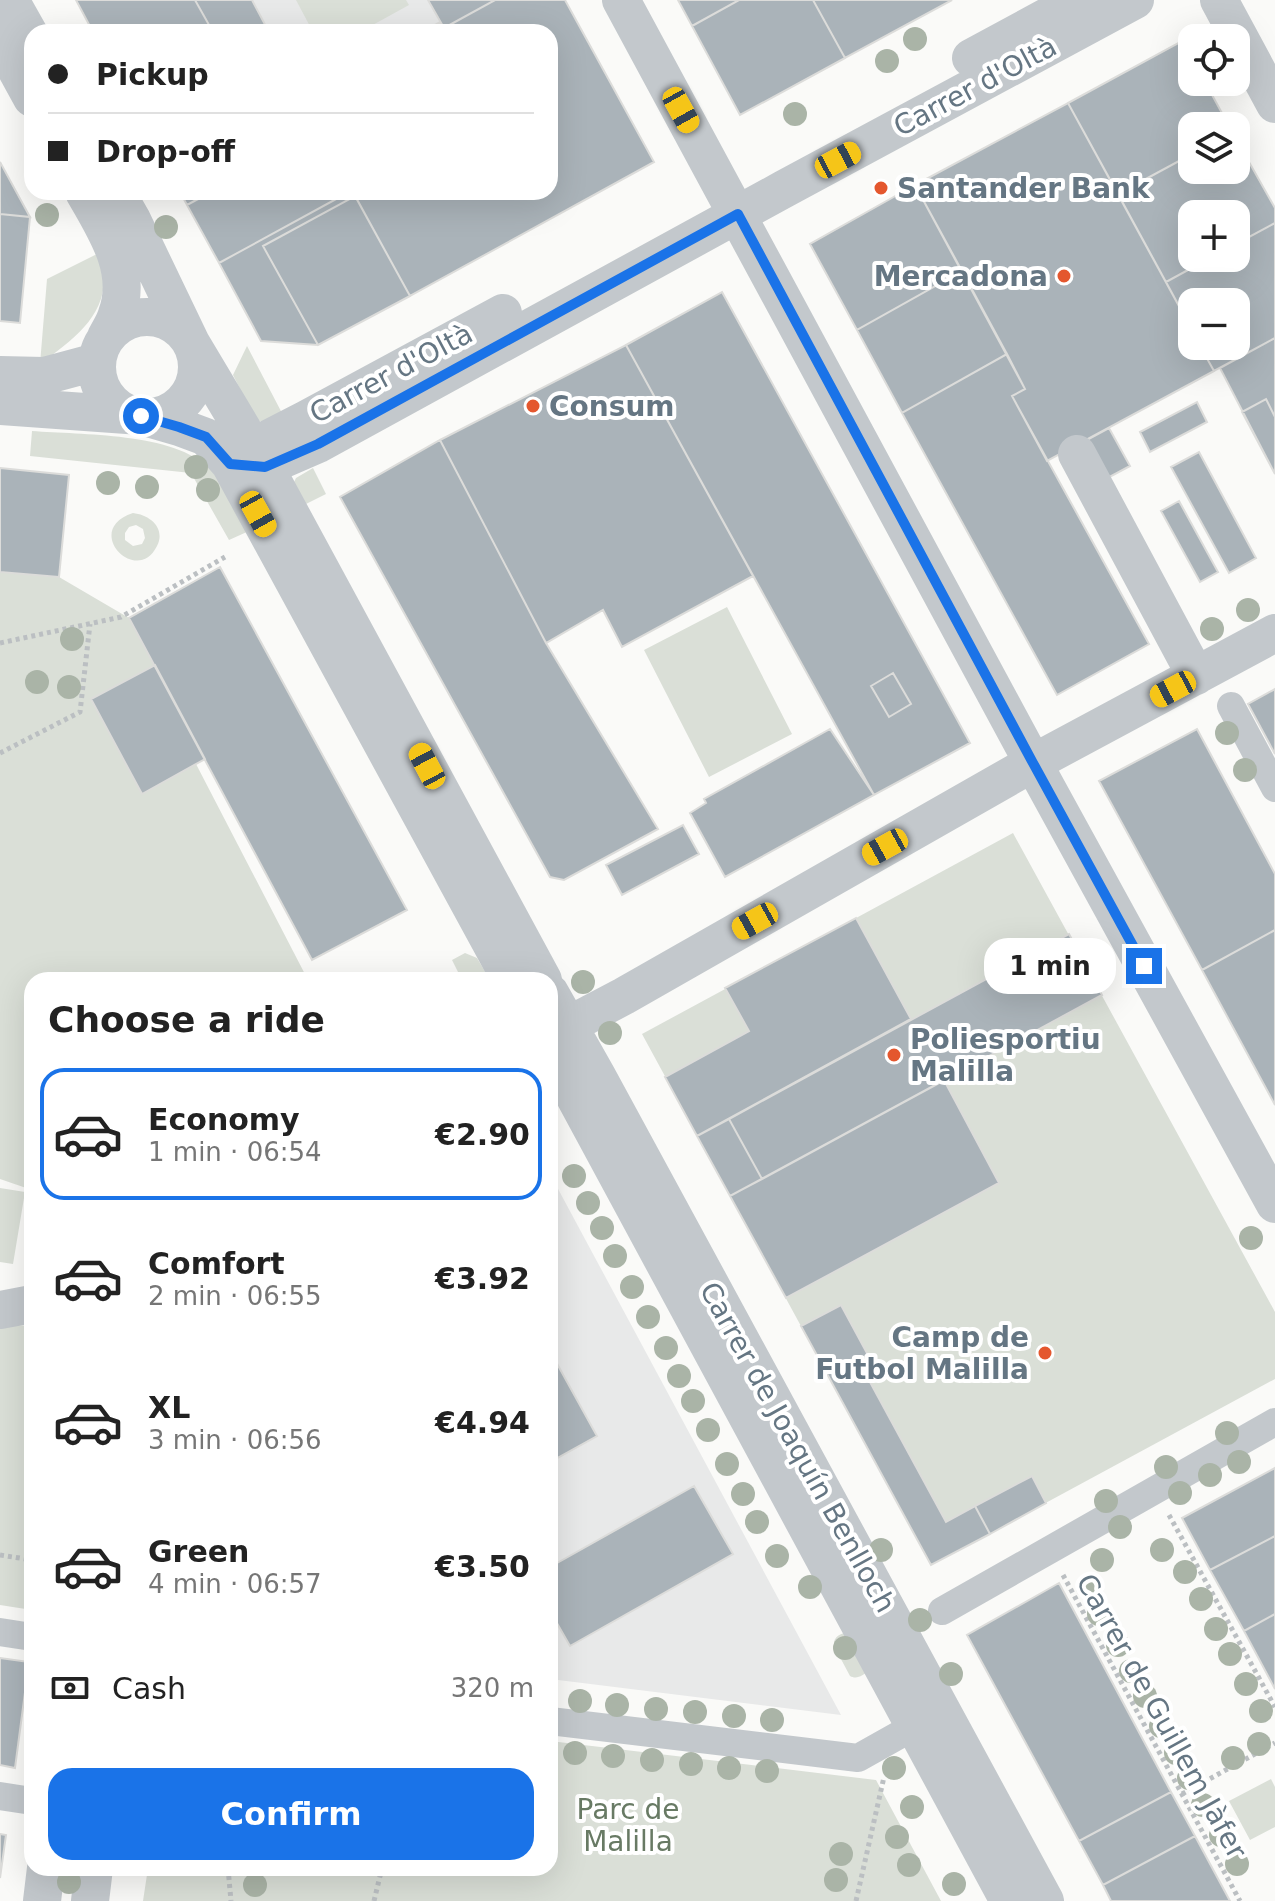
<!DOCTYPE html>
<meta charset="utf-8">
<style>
body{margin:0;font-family:"DejaVu Sans",sans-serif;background:#f6f6f6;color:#222;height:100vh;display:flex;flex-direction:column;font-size:30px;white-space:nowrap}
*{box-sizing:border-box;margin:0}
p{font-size:26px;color:#767676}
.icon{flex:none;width:44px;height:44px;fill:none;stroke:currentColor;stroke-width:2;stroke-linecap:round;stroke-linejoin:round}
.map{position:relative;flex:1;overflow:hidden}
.side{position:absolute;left:24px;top:972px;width:534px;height:904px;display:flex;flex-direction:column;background:#fff;border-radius:24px;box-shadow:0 8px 32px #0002}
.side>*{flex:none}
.top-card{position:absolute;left:24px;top:24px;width:534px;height:176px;border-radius:24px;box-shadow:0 8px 32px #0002;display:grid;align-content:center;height:176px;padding:0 24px;background:#fff}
.tools{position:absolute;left:1178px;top:24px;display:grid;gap:16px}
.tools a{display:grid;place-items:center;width:72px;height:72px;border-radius:16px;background:#fff;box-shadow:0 8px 32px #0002;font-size:40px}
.end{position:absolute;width:36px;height:36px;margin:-18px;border:10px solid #1a73e8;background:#fff;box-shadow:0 0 0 4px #fff}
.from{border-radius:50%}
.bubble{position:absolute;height:56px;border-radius:24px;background:#fff;box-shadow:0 8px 32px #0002;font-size:26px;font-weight:700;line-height:56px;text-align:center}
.car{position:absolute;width:24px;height:48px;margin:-24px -12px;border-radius:10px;box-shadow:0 0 6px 2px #0007;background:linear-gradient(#f5c518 24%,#345 0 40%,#f5c518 0 76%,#345 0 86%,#f5c518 0)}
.top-card b{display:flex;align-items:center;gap:28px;height:76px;font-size:30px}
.top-card b+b{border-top:2px solid #e0e0e0}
.top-card i{width:20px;height:20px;background:#222}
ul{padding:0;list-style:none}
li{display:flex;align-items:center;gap:24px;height:132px;margin:0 16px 12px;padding:0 8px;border:4px solid transparent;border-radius:24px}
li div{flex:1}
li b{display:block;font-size:30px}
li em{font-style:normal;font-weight:700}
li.active{border-color:#1a73e8}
li>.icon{width:72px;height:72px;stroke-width:1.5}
h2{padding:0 24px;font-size:36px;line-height:96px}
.pay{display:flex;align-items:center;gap:20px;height:88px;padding:0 24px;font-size:30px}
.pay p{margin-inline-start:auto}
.action{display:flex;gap:16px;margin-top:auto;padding:16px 24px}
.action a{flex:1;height:92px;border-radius:24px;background:#1a73e8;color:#fff;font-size:32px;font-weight:700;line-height:92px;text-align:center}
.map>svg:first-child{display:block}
.built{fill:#e8e9e9}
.green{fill:#dadfd7;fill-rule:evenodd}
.building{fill:#aab3b9;stroke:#dcdcda;stroke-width:2}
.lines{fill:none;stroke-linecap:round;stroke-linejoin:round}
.path{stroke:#bbbfc2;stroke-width:5;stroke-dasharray:4 4;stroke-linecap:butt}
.pedestrian{stroke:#c3c8cc;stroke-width:28}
.minor{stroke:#c3c8cc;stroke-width:38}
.tree{fill:#aab4a7}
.route{stroke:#1a73e8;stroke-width:10}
.poi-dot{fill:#e4572e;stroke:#fff;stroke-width:3}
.labels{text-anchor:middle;stroke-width:8;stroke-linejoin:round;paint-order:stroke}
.street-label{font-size:28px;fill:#657683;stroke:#fff}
.poi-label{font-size:28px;font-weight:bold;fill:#657683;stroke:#fff;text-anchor:start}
.park-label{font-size:28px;fill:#687a64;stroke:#fff}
</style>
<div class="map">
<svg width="1275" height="1901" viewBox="0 0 1275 1901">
<rect width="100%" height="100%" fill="#fafaf8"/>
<path class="built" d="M195,0H428L446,32H213Z
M550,1174L841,1715L550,1679Z"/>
<path class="green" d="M296,0H406L409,5L360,32H313Z
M99,253C118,307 79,336 40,364L47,279Z
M247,346L283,415L264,423L255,419L233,375Z
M32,431C81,435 174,432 210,469C223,482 239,514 249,531L229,540L191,473L30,456Z
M313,468L326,494L304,505L294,482L296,478Z
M133,513C150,515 166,528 157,546C137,587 81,530 133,513ZM136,525L143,529L145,538L142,544L133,546L125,540V533L129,527Z
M0,572L59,577L129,618L155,665L91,700L142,794L196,764L308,980H32V1190L0,1179Z
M727,607L792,734L709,777L644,650Z
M1013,833L1275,1312V1379L931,1565L642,1034Z
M465,953L477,958L490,980H462L452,960Z
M0,1188L25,1192L13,1264L0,1262Z
M0,1324L32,1326V1610L0,1605Z
M848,1631L869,1671C863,1675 857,1680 850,1676L834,1646C833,1636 840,1635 848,1631Z
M550,1741L876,1780L941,1901H143L148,1868H550Z
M1271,1779L1275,1787V1827L1250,1840L1229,1801Z"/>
<path class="building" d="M76,0H195L213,32H93Z
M195,0H252L269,32H213Z
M428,0H495L444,28Z
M495,0H565L654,162L410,296L353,192H550V32H446L444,28Z
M678,0H739L692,26Z
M739,0H813L845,58L740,115L692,26Z
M813,0H952L845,58Z
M440,22L446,32H422Z
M1182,41L1192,58V82H1205L1229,126H1192V154L1118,194L1068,103Z
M1068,103L1192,330V346H1200L1214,371L1047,461L1012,396L1025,389L915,185Z
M1236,139L1275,208V223L1236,244V214H1192V258H1210L1166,282L1118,194L1192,154V170H1236Z
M0,162L30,217L0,214Z
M915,185L962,271L857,330L810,244Z
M180,192H211L187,205Z
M211,192H349L219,263L187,205Z
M349,192H353L410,296L318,345L261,341L219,263Z
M355,196L410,296L318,345L263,246Z
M0,214L30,217L20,323L0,321Z
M1275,223V338L1214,371L1200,346H1236V302H1192V330L1166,282L1210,258H1236V244Z
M962,271L1007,354L902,413L857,330Z
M722,292L970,743L874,795L626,345Z
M1275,338V474L1220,368Z
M626,345L753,576L622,647L603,610L546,643L440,440Z
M1007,354L1025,389L1012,396L1149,644L1057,695L902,413Z
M1266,399L1275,417V474L1242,412Z
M1197,402L1207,422L1150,452L1140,432Z
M1109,428L1130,466L1104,480L1083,442Z
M440,440L546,643L658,829L564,880L550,877L340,497Z
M1199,452L1256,558L1229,573L1171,467Z
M0,468L69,475L59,577L0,572Z
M1179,501L1218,572L1200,582L1161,511Z
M220,567L407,910L312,960L129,618Z
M155,665L205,759L142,794L91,699Z
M893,673L911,704L889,717L871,686Z
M1275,689V754L1248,704Z
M830,729L874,795L725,877L690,813L706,803L704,799Z
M1197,729L1275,874V930L1202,970L1099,781Z
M683,825L699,854L622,895L606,865Z
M856,918L911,1019L697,1136L665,1077L749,1031L725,988Z
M1275,930V1105L1202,970Z
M1069,934L1102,995L762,1179L729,1119Z
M944,1080L999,1183L786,1298L730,1196Z
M729,1119L762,1179L730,1196L697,1136Z
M841,1305L868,1355L858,1360L946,1522L975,1506L990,1534L931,1565L801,1326Z
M550,1351L597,1436L550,1462Z
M1275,1468V1536L1210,1570L1182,1518Z
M1032,1476L1046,1503L990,1534L975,1506Z
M694,1486L733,1554L570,1646L550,1611V1567Z
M1275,1536V1614L1244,1631L1210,1570Z
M1059,1583L1171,1792L1079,1841L967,1635Z
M1275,1614V1689L1244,1631Z
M0,1658L29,1662L15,1768L0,1765Z
M1171,1792L1195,1836L1103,1885L1079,1841Z
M0,1834L6,1835L0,1878Z
M1195,1836L1230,1901H1111L1103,1885Z"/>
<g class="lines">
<path class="path" d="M0,643L121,617L225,557
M0,753L80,712L90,624
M1169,1515L1275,1707
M0,1555L32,1560
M1063,1575L1240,1901
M1182,1794L1275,1743
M228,1868L231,1901
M374,1901L382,1868
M856,1901L884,1777"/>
<path class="pedestrian" d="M1231,706L1275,788
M942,1611L1275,1422
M0,1632L32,1637
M550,1721L858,1758L915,1726
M0,1796L32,1801"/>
<path class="minor" d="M10,0L32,39
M621,0L1033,763L1275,1204
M1219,0L1275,104
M0,40L32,98
M971,58L1078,0
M84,192C105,229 133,270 117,314C115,322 110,329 106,337
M116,192L132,220L191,343L265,467L543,980
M97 367a50 50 0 1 1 100 0a50 50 0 1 1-100 0Z
M0,375L44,376L96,362
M0,406L141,416L179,427L206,437L230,464L511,980
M252,447L305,420L503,313
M1077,454L1196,676
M230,464L265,467L318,444L784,189L1135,0
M550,993L597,1076L1045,1901
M550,1035L624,996L1033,763L1275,633
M550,1051L1009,1901
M0,1310L32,1304
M42,1901L46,1868
M90,1901L94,1868"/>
</g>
<g class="tree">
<circle cx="915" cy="39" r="12"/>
<circle cx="887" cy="61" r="12"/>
<circle cx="795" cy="114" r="12"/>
<circle cx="47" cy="215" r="12"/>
<circle cx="166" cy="227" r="12"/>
<circle cx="196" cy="467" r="12"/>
<circle cx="108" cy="483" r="12"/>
<circle cx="147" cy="487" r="12"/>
<circle cx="208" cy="490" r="12"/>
<circle cx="1248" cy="610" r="12"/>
<circle cx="1212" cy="629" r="12"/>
<circle cx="72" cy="639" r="12"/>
<circle cx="37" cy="682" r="12"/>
<circle cx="69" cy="687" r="12"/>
<circle cx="1227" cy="733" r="12"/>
<circle cx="1245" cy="770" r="12"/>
<circle cx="583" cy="982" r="12"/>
<circle cx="610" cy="1033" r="12"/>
<circle cx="574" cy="1176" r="12"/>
<circle cx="588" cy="1203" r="12"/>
<circle cx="602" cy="1228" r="12"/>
<circle cx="1251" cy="1238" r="12"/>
<circle cx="615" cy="1256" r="12"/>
<circle cx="632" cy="1287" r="12"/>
<circle cx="648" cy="1317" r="12"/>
<circle cx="666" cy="1348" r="12"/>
<circle cx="679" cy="1376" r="12"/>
<circle cx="693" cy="1401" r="12"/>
<circle cx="708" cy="1430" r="12"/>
<circle cx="1227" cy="1433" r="12"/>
<circle cx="1239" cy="1462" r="12"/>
<circle cx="727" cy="1464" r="12"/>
<circle cx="1166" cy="1467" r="12"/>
<circle cx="1210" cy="1475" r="12"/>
<circle cx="1180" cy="1493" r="12"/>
<circle cx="743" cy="1494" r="12"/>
<circle cx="1106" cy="1501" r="12"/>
<circle cx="757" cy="1522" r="12"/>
<circle cx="1120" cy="1527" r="12"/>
<circle cx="881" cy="1550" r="12"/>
<circle cx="1162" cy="1550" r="12"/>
<circle cx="777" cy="1556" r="12"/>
<circle cx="1102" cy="1560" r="12"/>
<circle cx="1185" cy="1572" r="12"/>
<circle cx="810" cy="1587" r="12"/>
<circle cx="1088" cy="1587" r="12"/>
<circle cx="1201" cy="1599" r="12"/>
<circle cx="1099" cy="1614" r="12"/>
<circle cx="920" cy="1620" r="12"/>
<circle cx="1216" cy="1629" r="12"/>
<circle cx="1118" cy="1645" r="12"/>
<circle cx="845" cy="1648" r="12"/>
<circle cx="1230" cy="1654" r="12"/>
<circle cx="1131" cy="1671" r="12"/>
<circle cx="951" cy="1674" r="12"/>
<circle cx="1246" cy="1684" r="12"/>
<circle cx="1145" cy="1696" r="12"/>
<circle cx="580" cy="1701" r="12"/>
<circle cx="617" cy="1705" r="12"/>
<circle cx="656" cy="1709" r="12"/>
<circle cx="1261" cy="1711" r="12"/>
<circle cx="695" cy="1712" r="12"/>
<circle cx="734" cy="1716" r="12"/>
<circle cx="772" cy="1720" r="12"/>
<circle cx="1161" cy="1726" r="12"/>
<circle cx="1259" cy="1744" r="12"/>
<circle cx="575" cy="1753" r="12"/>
<circle cx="1176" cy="1753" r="12"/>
<circle cx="613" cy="1756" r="12"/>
<circle cx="1233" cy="1758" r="12"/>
<circle cx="652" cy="1760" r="12"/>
<circle cx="691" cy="1764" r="12"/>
<circle cx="729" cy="1768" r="12"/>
<circle cx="894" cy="1768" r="12"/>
<circle cx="767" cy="1771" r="12"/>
<circle cx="1189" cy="1778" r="12"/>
<circle cx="1203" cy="1805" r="12"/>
<circle cx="912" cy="1807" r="12"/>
<circle cx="1221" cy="1835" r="12"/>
<circle cx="897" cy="1837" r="12"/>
<circle cx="841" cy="1854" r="12"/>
<circle cx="1237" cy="1864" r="12"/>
<circle cx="909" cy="1865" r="12"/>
<circle cx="836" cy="1880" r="12"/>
<circle cx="69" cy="1882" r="12"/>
<circle cx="954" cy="1884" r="12"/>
<circle cx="255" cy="1885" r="12"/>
</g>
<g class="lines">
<path class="route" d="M141,416L179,427L206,437L230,464L265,467L318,444L738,214L1033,763L1144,966"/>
</g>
<g class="poi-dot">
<circle cx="881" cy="188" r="8"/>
<circle cx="1064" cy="276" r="8"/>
<circle cx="533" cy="406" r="8"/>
<circle cx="894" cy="1055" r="8"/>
<circle cx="1045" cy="1353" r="8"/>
</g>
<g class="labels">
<g class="street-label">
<text transform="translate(975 86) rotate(-28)" y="10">Carrer d'Oltà</text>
<text transform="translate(391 373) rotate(-28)" y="10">Carrer d'Oltà</text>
<text transform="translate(798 1447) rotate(61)" y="10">Carrer de Joaquín Benlloch</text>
<text transform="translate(1162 1716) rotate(61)" y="10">Carrer de Guillem Jàfer</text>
</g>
<g class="poi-label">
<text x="897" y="198">Santander Bank</text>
<text x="1048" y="286" text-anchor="end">Mercadona</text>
<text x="549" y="416">Consum</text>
<text x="910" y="1049">Poliesportiu<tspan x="910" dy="32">Malilla</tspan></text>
<text x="1029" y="1347" text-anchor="end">Camp de<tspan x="1029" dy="32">Futbol Malilla</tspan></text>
</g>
<g class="park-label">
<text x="628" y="1819">Parc de<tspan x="628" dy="32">Malilla</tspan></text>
</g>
</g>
</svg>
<div class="tools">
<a><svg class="icon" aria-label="locate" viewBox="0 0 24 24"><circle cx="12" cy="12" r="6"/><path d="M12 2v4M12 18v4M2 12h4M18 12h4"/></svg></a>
<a><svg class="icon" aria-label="layers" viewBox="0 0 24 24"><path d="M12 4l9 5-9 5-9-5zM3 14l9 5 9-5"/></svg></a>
<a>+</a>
<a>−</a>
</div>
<i class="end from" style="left:141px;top:416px"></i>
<i class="end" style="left:1144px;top:966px"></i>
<div class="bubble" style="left:984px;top:938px;width:132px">1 min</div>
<i class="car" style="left:681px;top:110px;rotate:151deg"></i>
<i class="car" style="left:838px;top:160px;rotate:62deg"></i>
<i class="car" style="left:258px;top:514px;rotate:151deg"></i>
<i class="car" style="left:1173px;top:689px;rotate:242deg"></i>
<i class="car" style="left:427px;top:766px;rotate:332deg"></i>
<i class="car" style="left:885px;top:847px;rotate:241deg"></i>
<i class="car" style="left:755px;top:921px;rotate:241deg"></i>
<div class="top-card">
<b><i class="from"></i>Pickup</b>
<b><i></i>Drop-off</b>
</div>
<section class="side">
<h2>Choose a ride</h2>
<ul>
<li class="active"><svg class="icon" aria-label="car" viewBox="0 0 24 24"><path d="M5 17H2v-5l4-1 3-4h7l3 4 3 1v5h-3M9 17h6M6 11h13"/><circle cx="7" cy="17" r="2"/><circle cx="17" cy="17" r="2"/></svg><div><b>Economy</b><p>1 min · 06:54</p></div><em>€2.90</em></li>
<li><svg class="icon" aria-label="car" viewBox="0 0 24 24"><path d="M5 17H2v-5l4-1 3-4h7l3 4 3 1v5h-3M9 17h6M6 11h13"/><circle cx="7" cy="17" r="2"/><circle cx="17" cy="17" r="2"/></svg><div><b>Comfort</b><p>2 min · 06:55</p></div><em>€3.92</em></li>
<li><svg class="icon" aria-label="car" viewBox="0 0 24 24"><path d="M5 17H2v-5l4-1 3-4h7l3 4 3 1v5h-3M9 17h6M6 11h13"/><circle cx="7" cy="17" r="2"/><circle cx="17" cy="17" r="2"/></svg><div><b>XL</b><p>3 min · 06:56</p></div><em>€4.94</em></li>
<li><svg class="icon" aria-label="car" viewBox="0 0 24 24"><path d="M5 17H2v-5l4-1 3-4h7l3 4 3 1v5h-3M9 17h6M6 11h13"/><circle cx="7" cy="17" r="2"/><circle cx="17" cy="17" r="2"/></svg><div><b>Green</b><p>4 min · 06:57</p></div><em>€3.50</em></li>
</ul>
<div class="pay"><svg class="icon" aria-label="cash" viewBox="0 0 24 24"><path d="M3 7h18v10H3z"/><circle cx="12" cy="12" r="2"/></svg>Cash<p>320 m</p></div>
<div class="action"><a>Confirm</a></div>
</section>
</div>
